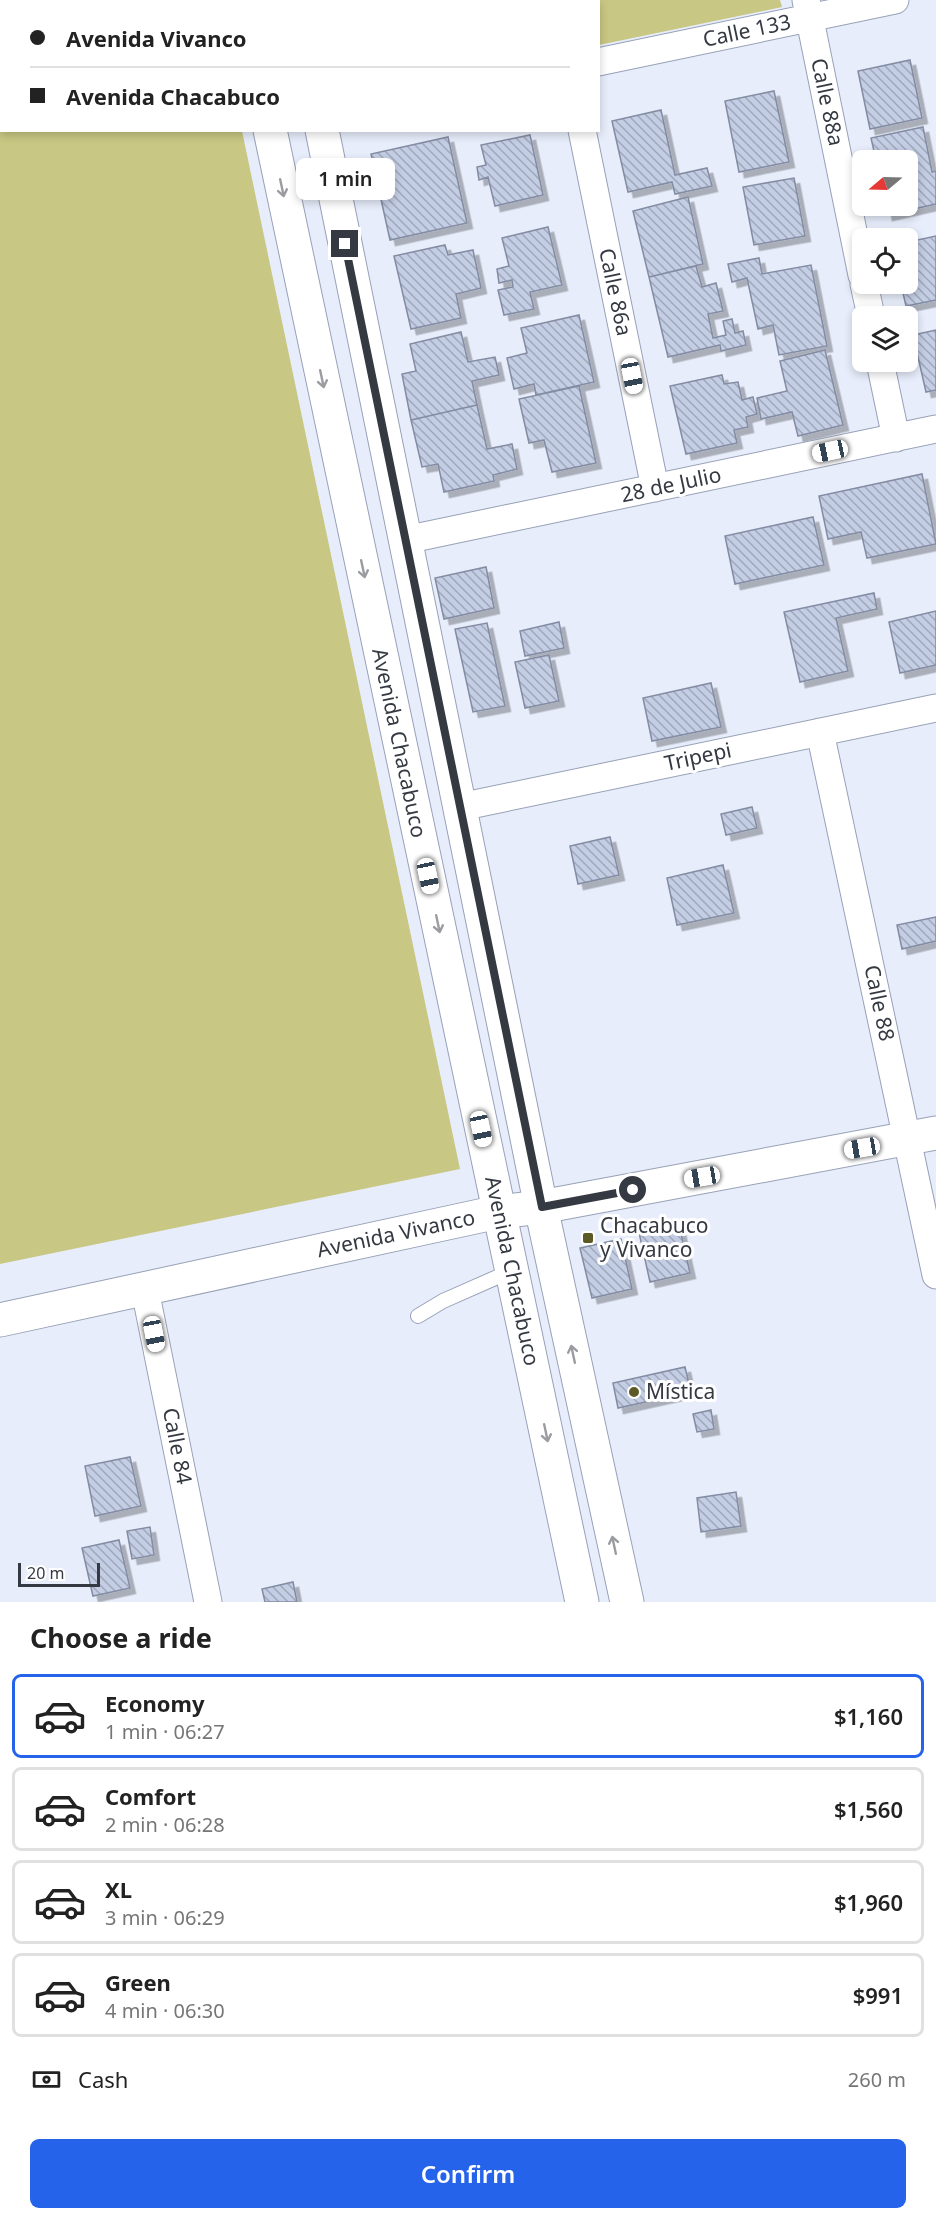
<!DOCTYPE html>
<meta charset="utf-8">
<style>
body{margin:0;font-family:"Noto Sans",sans-serif;background:#f2f2f2;color:#222;height:100vh;display:flex;flex-direction:column;font-size:22px;white-space:nowrap}
*{box-sizing:border-box;margin:0}
p{font-size:20px;color:#767676}
.icon{flex:none;width:33px;height:33px;fill:none;stroke:currentColor;stroke-width:2;stroke-linecap:round;stroke-linejoin:round}
.map{position:relative;height:1602px;overflow:hidden}
.drawer{display:flex;flex-direction:column;background:#fff;flex:1}
.drawer>*{flex:none}
.top-card{position:absolute;left:0px;top:0px;width:600px;height:132px;box-shadow:0 3px 9px #0003;display:grid;align-content:center;height:132px;padding:0 30px;background:#fff}
.needle{width:39px;rotate:251deg}
.buttons{position:absolute;left:852px;top:150px;display:grid;gap:12px}
.buttons a{display:grid;place-items:center;width:66px;height:66px;border-radius:9px;background:#fff;box-shadow:0 3px 9px #0003;font-size:30px}
.scale{position:absolute;left:18px;bottom:15px;width:82px;box-sizing:border-box;padding-left:6px;border:3px solid #353942;border-top:0;font-size:16px;line-height:21px;white-space:nowrap;color:#353942;-webkit-text-stroke:4px #fff;paint-order:stroke}
.end{position:absolute;width:27px;height:27px;margin:-14px;border:8px solid #353942;background:#fff;box-shadow:0 0 0 3px #fff}
.from{border-radius:50%}
.bubble{position:absolute;height:42px;border-radius:9px;background:#fff;box-shadow:0 3px 9px #0003;font-size:20px;font-weight:600;line-height:42px;text-align:center}
.car{position:absolute;width:18px;height:36px;margin:-18px -9px;border-radius:8px;box-shadow:0 0 4px 2px #0007;background:linear-gradient(#fff 24%,#345 0 40%,#fff 0 76%,#345 0 86%,#fff 0)}
.top-card b{display:flex;align-items:center;gap:21px;height:57px;font-size:22px}
.top-card b+b{border-top:2px solid #e0e0e0}
.top-card i{width:15px;height:15px;background:#222}
ul{padding:0;list-style:none}
li{display:flex;align-items:center;gap:18px;height:84px;margin:0 12px 9px;padding:0 18px;border:3px solid #e0e0e0;border-radius:9px}
li div{flex:1}
li b{display:block;font-size:22px}
li em{font-style:normal;font-weight:600}
li.on{border-color:#2563eb}
li>.icon{width:54px;height:54px;stroke-width:1.5}
h2{padding:0 30px;font-size:27px;line-height:72px}
.pay{display:flex;align-items:center;gap:15px;height:66px;padding:0 30px;font-size:22px}
.pay p{margin-inline-start:auto}
.button{display:flex;gap:12px;margin-top:auto;padding:12px 30px}
.button a{flex:1;height:69px;border-radius:9px;background:#2563eb;color:#fff;font-size:24px;font-weight:600;line-height:69px;text-align:center}
.map>svg:first-child{display:block}
.green{fill:#c8c783}
.building{fill:url(#building-back-hatch);stroke:#838ca2;stroke-width:1.5;filter:url(#shadow)}
.lines{fill:none;stroke-linecap:round;stroke-linejoin:round}
.lane-casing{stroke:#98a1b7;stroke-width:16}
.street-casing{stroke:#98a1b7;stroke-width:29}
.secondary-casing{stroke:#98a1b7;stroke-width:35}
.primary-casing{stroke:#98a1b7;stroke-width:35}
.lane{stroke:#fff;stroke-width:14}
.street{stroke:#fff;stroke-width:27}
.secondary{stroke:#fff;stroke-width:33}
.primary{stroke:#fff;stroke-width:33}
.oneway{stroke:#9a9ca0}
.route{stroke:#353942;stroke-width:8}
.poi-dot{fill:#5b5a27;stroke:#fff;stroke-width:2}
.labels{text-anchor:middle;stroke-width:6;stroke-linejoin:round;paint-order:stroke}
.street-label{font-size:21px;fill:#353942;stroke:#fff}
.poi-label{font-size:21px;fill:#353942;stroke:#fff;text-anchor:start}
</style>
<div class="map">
<svg width="936" height="1602" viewBox="0 0 936 1602">
<defs>
<pattern id="building-back-hatch" width="6" height="6" patternUnits="userSpaceOnUse" patternTransform="scale(1.5)"><rect width="6" height="6" fill="#c3cde4"/><path d="M-1 5l2 2M0 0l6 6M5-1l2 2" fill="none" stroke="#9fa7ba"/></pattern>
<filter id="shadow"><feDropShadow dx="5.5" dy="5.5" stdDeviation="0" flood-color="#0004"/></filter>
</defs>
<rect width="100%" height="100%" fill="#e7edfb"/>
<path class="green" d="M0,0H215L2,2V130L242,131L460,1169L0,1264Z
M571,0H780L782,7L599,45L598,2Z"/>
<path class="building" d="M441,0H502L503,2H441Z
M910,60L922,118L870,129L858,71Z
M774,91L789,162L739,172L725,101Z
M661,110L675,175L707,168L712,186L675,194L672,182L628,192L612,121Z
M923,127L932,172L936,171V204L887,215L885,206H908V160H876L871,138Z
M530,135L543,195L495,206L488,177L479,180L477,167L486,165L481,145Z
M448,137L467,223L390,240L371,154Z
M794,178L805,236L754,245L743,187Z
M688,197L703,264L649,277L633,211Z
M548,227L562,285L530,292L534,309L504,315L498,290L513,287L512,280L499,283L497,269L509,266L502,238Z
M936,236V300L906,306L901,284H908V242Z
M445,245L448,255L473,250L481,288L456,294L461,318L411,329L394,256Z
M759,258L762,274L811,265L827,346L779,355L773,325L758,329L747,278L732,282L728,264Z
M696,266L702,287L716,283L723,311L708,314L713,338L726,335L723,321L732,319L735,333L743,331L746,345L721,351L720,345L668,357L649,277Z
M579,315L594,382L536,395L534,384L514,389L507,358L527,353L521,328Z
M936,330V390L926,392L913,335Z
M461,332L468,362L495,357L499,375L472,381L477,405L411,420L402,374L416,371L410,344Z
M825,350L843,425L798,436L792,412L761,419L757,398L787,391L780,361Z
M722,375L724,384L738,382L742,400L753,397L757,414L746,417L748,427L734,430L737,443L686,454L670,386Z
M579,386L596,463L552,472L544,440L529,443L519,399Z
M477,405L487,449L512,444L517,469L493,475L494,481L444,492L438,464L422,467L411,420Z
M922,474L936,544L867,558L861,532L828,539L819,496Z
M813,517L824,565L735,584L725,536Z
M486,567L494,608L444,619L435,578Z
M874,593L877,609L836,618L848,671L800,682L784,612Z
M936,611V665L900,673L889,622Z
M559,622L564,648L525,656L520,631Z
M487,623L505,706L473,712L455,629Z
M549,655L559,701L525,708L515,662Z
M711,683L721,727L652,741L643,698Z
M752,807L757,828L726,835L721,814Z
M610,837L619,875L578,884L570,846Z
M723,865L734,913L677,925L667,878Z
M936,917V941L902,949L897,925Z
M678,1220L690,1273L650,1282L638,1228Z
M621,1239L632,1289L592,1298L580,1248Z
M685,1367L691,1392L618,1408L613,1383Z
M711,1410L714,1429L697,1432L693,1414Z
M130,1457L141,1506L95,1516L85,1466Z
M736,1492L741,1526L701,1532L697,1498Z
M150,1527L154,1555L132,1559L127,1531Z
M119,1540L130,1588L93,1596L82,1548Z
M293,1582L297,1602H265L262,1589Z"/>
<g class="lines">
<g class="lane-casing">
<path id="lane" d="M418,1316L443,1301L511,1271"/>
</g>
<g class="street-casing">
<path id="street" d="M554,0V2
M806,0L862,275
M598,62L895,0
M582,130L655,488
M864,284L871,316
M880,362L896,438
M405,540L936,429
M820,732L936,1275
M460,807L936,708
M145,1290L208,1602"/>
</g>
<g class="secondary-casing">
<path id="secondary" d="M0,1320L498,1212L541,1207L936,1133"/>
</g>
<g class="primary-casing">
<path id="primary" d="M242,0L243,2
M295,0V2
M270,130L582,1602
M322,130L541,1207L627,1602"/>
</g>
<use href="#lane" class="lane"/>
<use href="#street" class="street"/>
<use href="#secondary" class="secondary"/>
<use href="#primary" class="primary"/>
</g>
<defs><path id="oneway-shaft" d="M-6 0H5M1.5-3L5.5 0L1.5 3" fill="none" stroke-width="1.6" stroke-linecap="round" stroke-linejoin="round" transform="scale(1.5)"/></defs>
<g class="oneway">
<use href="#oneway-shaft" transform="translate(282 188) rotate(78)"/>
<use href="#oneway-shaft" transform="translate(322 379) rotate(78)"/>
<use href="#oneway-shaft" transform="translate(363 569) rotate(78)"/>
<use href="#oneway-shaft" transform="translate(438 924) rotate(78)"/>
<use href="#oneway-shaft" transform="translate(573 1354) rotate(-102)"/>
<use href="#oneway-shaft" transform="translate(546 1433) rotate(78)"/>
<use href="#oneway-shaft" transform="translate(614 1545) rotate(-102)"/>
</g>
<g class="lines">
<path class="route" d="M345,244L542,1207L633,1190"/>
</g>
<g class="poi-dot">
<rect x="582" y="1232" width="12" height="12" rx="3"/>
<circle cx="634" cy="1392" r="6"/>
</g>
<g class="labels">
<g class="street-label">
<text transform="translate(747 31) rotate(-12)" y="7">Calle 133</text>
<text transform="translate(827 102) rotate(78)" y="7">Calle 88a</text>
<text transform="translate(615 292) rotate(78)" y="7">Calle 86a</text>
<text transform="translate(671 485) rotate(-12)" y="7">28 de Julio</text>
<text transform="translate(399 743) rotate(78)" y="7">Avenida Chacabuco</text>
<text transform="translate(698 757) rotate(-12)" y="7">Tripepi</text>
<text transform="translate(879 1003) rotate(78)" y="7">Calle 88</text>
<text transform="translate(396 1234) rotate(-12)" y="7">Avenida Vivanco</text>
<text transform="translate(512 1271) rotate(78)" y="7">Avenida Chacabuco</text>
<text transform="translate(177 1446) rotate(79)" y="7">Calle 84</text>
</g>
<g class="poi-label">
<text x="600" y="1233">Chacabuco<tspan x="600" dy="24">y Vivanco</tspan></text>
<text x="646" y="1399">Mística</text>
</g>
</g>
</svg>
<div class="buttons">
<a><svg class="needle" viewBox="-14 -14 28 28"><path d="M0-13l5 13h-10z" fill="#e53935"/><path d="M0 13l5-13h-10z" fill="#767676"/></svg></a>
<a><svg class="icon" aria-label="locate" viewBox="0 0 24 24"><circle cx="12" cy="12" r="6"/><path d="M12 2v4M12 18v4M2 12h4M18 12h4"/></svg></a>
<a><svg class="icon" aria-label="layers" viewBox="0 0 24 24"><path d="M12 4l9 5-9 5-9-5zM3 14l9 5 9-5"/></svg></a>
</div>
<div class="scale">20 m</div>
<i class="end from" style="left:633px;top:1190px"></i>
<i class="end" style="left:345px;top:244px"></i>
<div class="bubble" style="left:296px;top:158px;width:99px">1 min</div>
<i class="car" style="left:632px;top:376px;rotate:169deg"></i>
<i class="car" style="left:830px;top:451px;rotate:258deg"></i>
<i class="car" style="left:428px;top:876px;rotate:168deg"></i>
<i class="car" style="left:481px;top:1129px;rotate:168deg"></i>
<i class="car" style="left:862px;top:1148px;rotate:260deg"></i>
<i class="car" style="left:702px;top:1177px;rotate:260deg"></i>
<i class="car" style="left:154px;top:1334px;rotate:169deg"></i>
<div class="top-card">
<b><i class="from"></i>Avenida Vivanco</b>
<b><i></i>Avenida Chacabuco</b>
</div>
</div>
<section class="drawer">
<h2>Choose a ride</h2>
<ul>
<li class="on"><svg class="icon" aria-label="car" viewBox="0 0 24 24"><path d="M5 17H2v-5l4-1 3-4h7l3 4 3 1v5h-3M9 17h6M6 11h13"/><circle cx="7" cy="17" r="2"/><circle cx="17" cy="17" r="2"/></svg><div><b>Economy</b><p>1 min · 06:27</p></div><em>$1,160</em></li>
<li><svg class="icon" aria-label="car" viewBox="0 0 24 24"><path d="M5 17H2v-5l4-1 3-4h7l3 4 3 1v5h-3M9 17h6M6 11h13"/><circle cx="7" cy="17" r="2"/><circle cx="17" cy="17" r="2"/></svg><div><b>Comfort</b><p>2 min · 06:28</p></div><em>$1,560</em></li>
<li><svg class="icon" aria-label="car" viewBox="0 0 24 24"><path d="M5 17H2v-5l4-1 3-4h7l3 4 3 1v5h-3M9 17h6M6 11h13"/><circle cx="7" cy="17" r="2"/><circle cx="17" cy="17" r="2"/></svg><div><b>XL</b><p>3 min · 06:29</p></div><em>$1,960</em></li>
<li><svg class="icon" aria-label="car" viewBox="0 0 24 24"><path d="M5 17H2v-5l4-1 3-4h7l3 4 3 1v5h-3M9 17h6M6 11h13"/><circle cx="7" cy="17" r="2"/><circle cx="17" cy="17" r="2"/></svg><div><b>Green</b><p>4 min · 06:30</p></div><em>$991</em></li>
</ul>
<div class="pay"><svg class="icon" aria-label="cash" viewBox="0 0 24 24"><path d="M3 7h18v10H3z"/><circle cx="12" cy="12" r="2"/></svg>Cash<p>260 m</p></div>
<div class="button"><a>Confirm</a></div>
</section>
